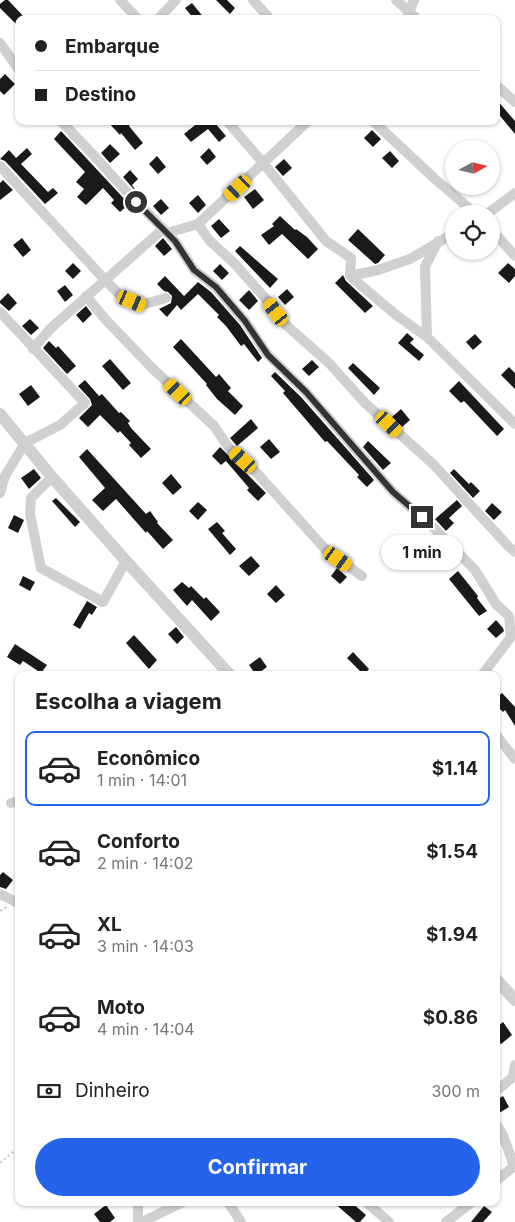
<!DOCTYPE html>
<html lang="pt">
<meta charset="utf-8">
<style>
body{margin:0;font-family:Inter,sans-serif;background:#f2f2f2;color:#222;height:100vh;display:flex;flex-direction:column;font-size:19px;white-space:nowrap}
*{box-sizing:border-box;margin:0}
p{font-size:16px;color:#767676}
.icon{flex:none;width:28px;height:28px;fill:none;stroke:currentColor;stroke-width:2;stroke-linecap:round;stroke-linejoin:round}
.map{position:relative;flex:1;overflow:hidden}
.drawer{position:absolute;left:15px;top:671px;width:485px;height:535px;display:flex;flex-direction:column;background:#fff;border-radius:10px;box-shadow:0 1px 4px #0004}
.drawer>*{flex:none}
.guide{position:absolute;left:15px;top:15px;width:485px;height:110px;border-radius:10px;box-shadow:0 1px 4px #0004;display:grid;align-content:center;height:110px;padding:0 20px;background:#fff}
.needle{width:32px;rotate:82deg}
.buttons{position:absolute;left:445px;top:140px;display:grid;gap:10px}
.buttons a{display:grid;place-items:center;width:55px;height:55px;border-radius:50%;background:#fff;box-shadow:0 1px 4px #0004;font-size:25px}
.end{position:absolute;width:22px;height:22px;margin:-11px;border:6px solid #333;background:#fff;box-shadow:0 0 0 2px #fff}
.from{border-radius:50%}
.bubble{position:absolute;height:35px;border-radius:18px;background:#fff;box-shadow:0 1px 4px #0004;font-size:16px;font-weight:700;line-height:35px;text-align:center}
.car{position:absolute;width:15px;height:30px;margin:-15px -8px;border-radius:6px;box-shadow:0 0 4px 1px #0007;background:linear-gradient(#f5c518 24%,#345 0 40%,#f5c518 0 76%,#345 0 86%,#f5c518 0)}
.guide b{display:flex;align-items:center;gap:18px;height:48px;font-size:19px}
.guide b+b{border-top:1px solid #e0e0e0}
.guide i{width:12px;height:12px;background:#222}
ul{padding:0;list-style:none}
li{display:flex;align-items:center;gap:15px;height:75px;margin:0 10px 8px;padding:0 10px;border:2px solid transparent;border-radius:10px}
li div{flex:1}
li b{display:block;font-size:19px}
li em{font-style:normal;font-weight:700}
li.selected{border-color:#2563eb}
li>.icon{width:45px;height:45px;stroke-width:1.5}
h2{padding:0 20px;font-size:22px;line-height:60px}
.pay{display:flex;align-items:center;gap:12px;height:55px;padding:0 20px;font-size:19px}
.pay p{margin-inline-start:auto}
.cta{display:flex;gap:10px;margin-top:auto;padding:10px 20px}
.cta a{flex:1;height:58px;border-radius:30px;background:#2563eb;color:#fff;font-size:20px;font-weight:700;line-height:58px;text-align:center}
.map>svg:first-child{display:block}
.building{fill:#1a1a1a}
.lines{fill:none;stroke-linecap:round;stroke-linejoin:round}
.path{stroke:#cdcdcd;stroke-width:2;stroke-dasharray:2.5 2.5;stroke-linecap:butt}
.minor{stroke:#d0d0d0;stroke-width:10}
.tertiary{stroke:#d0d0d0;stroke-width:12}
.route{stroke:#333;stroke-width:6}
</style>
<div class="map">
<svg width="515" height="1222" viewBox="0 0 515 1222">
<rect width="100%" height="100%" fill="#fff"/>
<path class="building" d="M5,0H8L26,19H19V27L0,8V4Z
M216,0H227L235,8L230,14Z
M192,3L205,19H194L185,8Z
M5,74L15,84L4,95L0,91V79Z
M496,99L515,121V134L496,111Z
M107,121H133L129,126L143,143L135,150L121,133L120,135Z
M200,121H217L215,123L226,136L219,142L208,129L191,142L184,134Z
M372,130L381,139L373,147L364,138Z
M61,131L129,204L120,212L111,203L114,200L103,188L86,205L77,197L84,189L76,182L85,172L54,139Z
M110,144L120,154L110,163L101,153Z
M27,148L32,154L21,164L48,192L53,188L58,193L45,204L5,161L0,159L9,150L16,158Z
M209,148L216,157L207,165L200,157Z
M390,151L399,161L392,168L382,158Z
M157,156L166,167L158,174L149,164Z
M284,159L292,168L283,176L275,167Z
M130,170L138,179L132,185L138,194L123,177Z
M3,180L13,190L0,200V183Z
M255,189L264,200L253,209L244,197Z
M198,195L206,205L198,213L189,203Z
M161,199L169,208L161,215L153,206Z
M280,216L295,230L296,229L307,237L318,249L308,259L282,234L269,245L261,235L274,226L272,224Z
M219,219L230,231L221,238L211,226Z
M358,229L385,255L378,263L375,264L348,240Z
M22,238L31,250L23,257L13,245Z
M163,238L172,249L164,256L155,246Z
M240,246L278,279L270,288L235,251Z
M73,263L81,271L73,279L65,271Z
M508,263L515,269V276L509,283L498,273Z
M220,264L229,273L222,280L213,271Z
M343,275L346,281L373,306L365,313L335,283Z
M165,276L184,296L198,282L211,292L240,325L262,358L258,362L244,344L241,346L226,326L217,317L219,315L198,294L181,310L177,305L167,317L159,309L171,303L172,296L168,292L164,291L157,284Z
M65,285L73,295L65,302L57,291Z
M287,289L294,297L285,305L278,297Z
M249,290L258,301L249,310L239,300Z
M8,293L17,303L9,311L0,303V301Z
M86,306L92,314L83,323L76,315Z
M30,319L39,328L31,335L22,326Z
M407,333L414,339L410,343L424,355L419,361L398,343Z
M475,334L482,342L473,350L466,342Z
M181,339L216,377L219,374L231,388L228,391L243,406L235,415L217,399L206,385L207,384L173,347Z
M49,341L56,348L58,346L76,366L67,374L43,348Z
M110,359L131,383L123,390L102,366Z
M312,360L319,367L309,376L302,369Z
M353,363L380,388L374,395L348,368Z
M509,367L515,373V389L501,375Z
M275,372L301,397L374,480L367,487L357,477L359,475L327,441L325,442L283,393L285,391L271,376Z
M85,380L99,396L102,394L119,413L121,412L130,421L128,423L131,428L151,449L141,458L129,445L131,443L120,431L118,433L100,415L88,427L79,418L92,405L90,399L78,386Z
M459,381L504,429L497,436L464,401L461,403L449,391Z
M31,385L40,397L28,406L19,394Z
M401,409L410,420L402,427L392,417Z
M251,419L258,428L237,446L230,438Z
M269,439L280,452L271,459L260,447Z
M368,441L391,463L383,470L363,447Z
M220,447L266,493L258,501L247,490L249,488L226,461L221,465L212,456Z
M87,449L146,514L150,511L158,522L157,523L173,540L163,549L147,531L146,533L116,499L103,511L92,500L105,488L79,457Z
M34,469L41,478L29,489L21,478Z
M454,469L469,484L471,482L480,491L473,498L450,473Z
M171,474L182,487L173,495L162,483Z
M56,498L80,522L75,527L52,501Z
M457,500L462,506L449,518L454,523L446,531L435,519Z
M198,502L207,510L198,520L189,511Z
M492,503L502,512L494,520L485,511Z
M14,515L24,520L18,533L8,528Z
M217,522L225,531L222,533L236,549L230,555L208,529Z
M251,556L260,566L249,576L239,566Z
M337,568L347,577L340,584L331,576Z
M458,571L478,596L477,598L487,611L479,616L449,579Z
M23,576L35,582L30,591L19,585Z
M182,582L189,588L191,586L204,599L206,597L220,612L211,621L192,600L187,606L173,590Z
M276,585L285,595L276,603L267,594Z
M87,601L97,607L92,615L89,613L80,629L73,625Z
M496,620L503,628L504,631L496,638L487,629Z
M176,627L184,637L177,644L168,634Z
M134,635L157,660L149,669L126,643Z
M15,644L47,665L41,673L23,661L20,665L7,657Z
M353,652L369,669L364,675L347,658Z
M260,657L267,667L256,675L249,665Z
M502,693L515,707V726L505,710L503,712L496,705V698Z
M3,872L13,880L6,889L0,887V875Z
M503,1022L512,1035L501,1044L496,1039V1028Z
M503,1096L509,1107L499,1113L496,1108V1100Z
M333,1202H351L366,1215L360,1222H356Z
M106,1205L115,1218L110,1222H100L94,1214Z
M484,1206L492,1212L483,1222H471Z"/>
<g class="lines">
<path class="path" d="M0,911L7,907
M0,1163L19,1147"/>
<path class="minor" d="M120,0L138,19
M253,0L270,19
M396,0L417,19
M407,18L414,0
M158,19L176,0
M0,43L19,70
M496,85L515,102
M61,121L99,161L125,190L175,241L194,270L216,287L245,321L268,355L306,392L393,492L436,530L475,570L496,604L509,616L511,637L482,675
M227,121L264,164L326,241L351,258L350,276L396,315L427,337L515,424
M373,121L435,179L476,214
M0,166L105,280L122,297L141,305L166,298
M487,214L515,193
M198,224L209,240L234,263L266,299L286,325L329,363L365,403L433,464L508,546L515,552
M491,229L515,256
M167,233L198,224L308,121
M350,276L378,270L410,259L454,233
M86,296L106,320L153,369L214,426L229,448L256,472L326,550L362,576
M0,312L85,403L60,425L25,443L5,476L0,493
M427,337L425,267L438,241
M33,349L51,328L163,229
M52,477L31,498L30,514L41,568L103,602L126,561
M496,735L515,759
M11,803L19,801
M0,894L16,902L19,900
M496,1091L513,1077L515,1065
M496,1124L503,1135L514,1166L496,1181
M138,1202V1222
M228,1202L241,1222
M366,1202L389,1222
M142,1222L183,1202
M446,1222L472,1202"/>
<path class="tertiary" d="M0,414L52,477L126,561L230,675
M496,979L515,1000"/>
</g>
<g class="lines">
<path class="route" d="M136,202L175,241L194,270L216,287L245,321L268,355L306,392L393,492L422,517"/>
</g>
</svg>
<div class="buttons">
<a><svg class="needle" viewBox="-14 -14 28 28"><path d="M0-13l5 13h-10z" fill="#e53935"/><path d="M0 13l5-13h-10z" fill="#767676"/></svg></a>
<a><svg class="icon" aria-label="locate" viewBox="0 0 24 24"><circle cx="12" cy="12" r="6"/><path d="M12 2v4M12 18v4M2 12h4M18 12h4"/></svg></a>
</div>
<i class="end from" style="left:136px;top:202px"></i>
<i class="end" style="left:422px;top:517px"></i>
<div class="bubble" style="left:381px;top:535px;width:82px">1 min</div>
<i class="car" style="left:238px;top:188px;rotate:227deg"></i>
<i class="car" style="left:132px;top:301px;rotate:113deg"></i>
<i class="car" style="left:276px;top:312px;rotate:323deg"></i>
<i class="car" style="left:178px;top:392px;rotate:313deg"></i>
<i class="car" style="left:389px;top:424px;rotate:133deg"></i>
<i class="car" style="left:243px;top:460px;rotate:312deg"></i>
<i class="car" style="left:338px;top:559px;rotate:125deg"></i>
<div class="guide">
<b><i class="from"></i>Embarque</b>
<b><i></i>Destino</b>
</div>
<section class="drawer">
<h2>Escolha a viagem</h2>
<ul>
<li class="selected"><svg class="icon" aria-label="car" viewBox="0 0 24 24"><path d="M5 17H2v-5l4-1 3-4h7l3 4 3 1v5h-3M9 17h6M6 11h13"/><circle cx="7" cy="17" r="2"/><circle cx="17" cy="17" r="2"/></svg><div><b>Econômico</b><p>1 min · 14:01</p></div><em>$1.14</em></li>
<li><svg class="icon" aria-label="car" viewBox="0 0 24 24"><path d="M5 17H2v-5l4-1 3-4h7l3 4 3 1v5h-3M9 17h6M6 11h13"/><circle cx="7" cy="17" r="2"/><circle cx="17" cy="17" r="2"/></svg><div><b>Conforto</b><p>2 min · 14:02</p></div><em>$1.54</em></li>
<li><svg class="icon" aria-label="car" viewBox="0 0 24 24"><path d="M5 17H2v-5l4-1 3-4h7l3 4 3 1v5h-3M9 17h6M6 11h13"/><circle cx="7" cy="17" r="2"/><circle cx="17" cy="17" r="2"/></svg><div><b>XL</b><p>3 min · 14:03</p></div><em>$1.94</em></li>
<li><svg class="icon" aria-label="car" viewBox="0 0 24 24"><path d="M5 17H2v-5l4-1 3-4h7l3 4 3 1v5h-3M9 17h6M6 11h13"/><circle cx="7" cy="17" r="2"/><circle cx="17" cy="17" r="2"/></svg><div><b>Moto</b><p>4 min · 14:04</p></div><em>$0.86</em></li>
</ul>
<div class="pay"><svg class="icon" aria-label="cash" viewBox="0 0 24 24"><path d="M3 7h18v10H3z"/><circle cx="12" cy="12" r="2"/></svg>Dinheiro<p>300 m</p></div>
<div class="cta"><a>Confirmar</a></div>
</section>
</div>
